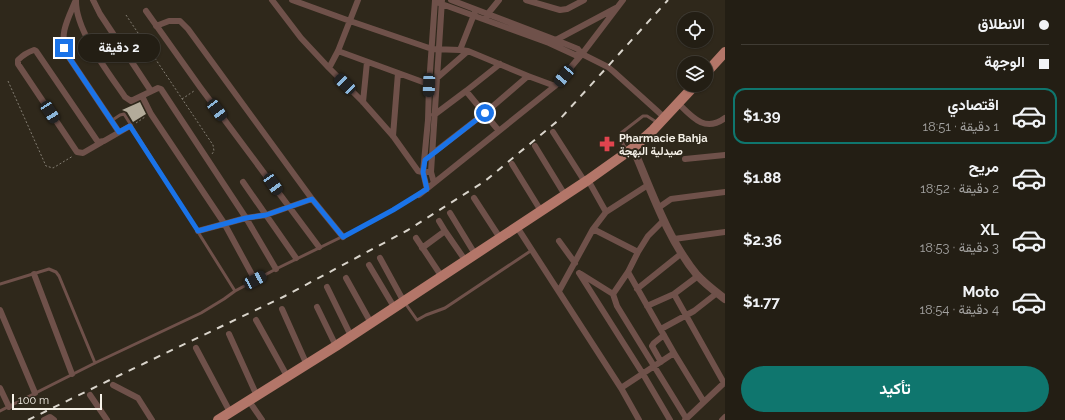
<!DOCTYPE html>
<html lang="ar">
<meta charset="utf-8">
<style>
body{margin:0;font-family:Raleway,Vazirmatn,sans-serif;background:#2f2b22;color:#f1f3f6;direction:rtl;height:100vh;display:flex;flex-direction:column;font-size:15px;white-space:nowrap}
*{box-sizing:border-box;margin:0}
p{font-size:13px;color:#a3a2a0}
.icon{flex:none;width:22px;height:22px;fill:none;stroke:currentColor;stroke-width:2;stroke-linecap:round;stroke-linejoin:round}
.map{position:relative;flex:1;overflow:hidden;direction:ltr}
.details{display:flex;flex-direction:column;background:#231e14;width:340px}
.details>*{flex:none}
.guide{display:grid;align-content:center;height:88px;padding:0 16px;background:#231e14}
.controls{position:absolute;left:677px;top:12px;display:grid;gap:8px}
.controls a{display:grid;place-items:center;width:36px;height:36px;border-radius:50%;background:#231e14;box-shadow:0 1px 3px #0004,0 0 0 1px #403c34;font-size:20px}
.scale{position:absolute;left:12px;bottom:10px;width:90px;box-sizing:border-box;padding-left:4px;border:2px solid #f5f1e8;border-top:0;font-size:11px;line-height:14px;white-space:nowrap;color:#f5f1e8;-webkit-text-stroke:3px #2f281b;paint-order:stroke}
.end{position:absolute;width:18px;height:18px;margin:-9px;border:5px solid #1a73e8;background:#fff;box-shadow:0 0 0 2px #fff}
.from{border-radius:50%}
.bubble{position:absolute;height:28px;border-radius:14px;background:#231e14;box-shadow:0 1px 3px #0004,0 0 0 1px #403c34;font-size:13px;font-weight:700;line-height:28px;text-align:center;direction:rtl}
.car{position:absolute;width:12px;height:24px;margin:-12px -6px;border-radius:5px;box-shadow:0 0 3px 1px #0007;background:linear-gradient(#222 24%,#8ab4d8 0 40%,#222 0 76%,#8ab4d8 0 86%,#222 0)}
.guide b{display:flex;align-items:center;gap:14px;height:38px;font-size:15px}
.guide b+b{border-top:1px solid #403c34}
.guide i{width:10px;height:10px;background:#f1f3f6}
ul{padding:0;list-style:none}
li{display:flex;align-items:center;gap:12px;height:56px;margin:0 8px 6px;padding:0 8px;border:2px solid transparent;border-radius:12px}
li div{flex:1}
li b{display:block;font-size:15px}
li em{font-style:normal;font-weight:700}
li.active{border-color:#0f766e}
li>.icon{width:36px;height:36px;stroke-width:1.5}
.cta{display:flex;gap:8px;margin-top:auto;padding:8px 16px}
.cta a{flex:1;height:46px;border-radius:24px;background:#0f766e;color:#fff;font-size:16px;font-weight:700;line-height:46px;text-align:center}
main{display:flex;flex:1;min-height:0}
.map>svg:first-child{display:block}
.building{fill:#b3ab9a}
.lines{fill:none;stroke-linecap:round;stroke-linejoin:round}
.path{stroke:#837d72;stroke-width:1;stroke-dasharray:2 2;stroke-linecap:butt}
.service{stroke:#6f514a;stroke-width:3}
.minor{stroke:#6f514a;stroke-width:6}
.tertiary{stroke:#6f514a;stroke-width:8}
.primary{stroke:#b37669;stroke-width:10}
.rail{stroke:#d9d4cb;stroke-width:2;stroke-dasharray:7 7;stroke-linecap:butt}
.route{stroke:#1a73e8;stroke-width:5}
.labels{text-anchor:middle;stroke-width:4;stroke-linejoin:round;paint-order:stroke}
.poi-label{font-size:11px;font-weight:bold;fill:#f5f1e8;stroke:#2f281b;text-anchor:start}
</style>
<main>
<section class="details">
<div class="guide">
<b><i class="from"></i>الانطلاق</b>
<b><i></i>الوجهة</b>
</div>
<ul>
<li class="active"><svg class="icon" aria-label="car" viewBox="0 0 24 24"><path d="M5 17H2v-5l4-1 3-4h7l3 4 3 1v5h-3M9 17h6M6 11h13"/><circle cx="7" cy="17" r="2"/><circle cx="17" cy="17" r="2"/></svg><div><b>اقتصادي</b><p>1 دقيقة · 18:51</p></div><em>$1.39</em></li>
<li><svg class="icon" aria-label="car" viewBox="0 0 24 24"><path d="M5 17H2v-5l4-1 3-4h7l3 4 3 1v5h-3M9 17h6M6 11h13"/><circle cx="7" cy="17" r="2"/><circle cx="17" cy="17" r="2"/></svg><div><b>مريح</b><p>2 دقيقة · 18:52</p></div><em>$1.88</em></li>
<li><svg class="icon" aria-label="car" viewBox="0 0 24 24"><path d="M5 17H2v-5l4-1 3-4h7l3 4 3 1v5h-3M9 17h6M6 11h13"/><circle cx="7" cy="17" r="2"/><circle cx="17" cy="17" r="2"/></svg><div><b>XL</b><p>3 دقيقة · 18:53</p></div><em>$2.36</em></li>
<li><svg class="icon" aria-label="car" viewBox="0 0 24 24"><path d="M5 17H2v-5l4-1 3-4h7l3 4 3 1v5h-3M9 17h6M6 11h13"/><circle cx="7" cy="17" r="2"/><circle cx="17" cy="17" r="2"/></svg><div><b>Moto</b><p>4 دقيقة · 18:54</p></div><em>$1.77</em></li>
</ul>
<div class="cta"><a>تأكيد</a></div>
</section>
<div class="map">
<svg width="725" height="420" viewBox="0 0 725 420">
<rect width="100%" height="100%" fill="#2f281b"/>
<path class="building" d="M140,102L146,114L133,122L127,112L122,110Z"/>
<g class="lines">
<path class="path" d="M126,15L213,145L214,151L212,154
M8,81L46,166L53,168L73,156
M182,99L194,91
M136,123L145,117"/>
<path class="service" d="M111,121L120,115L124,114L235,291
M627,151L621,140V133L643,116H647L658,123
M0,284L49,269L56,272L59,276L95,363
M405,303L417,320L426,315L445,308L532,250
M0,411L95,363L201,313L224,299L235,291L276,269L366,225L419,195"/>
<path class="minor" d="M76,0C75,30 108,72 125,97L131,101L158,88L161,89L246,218L276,269
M93,0L100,14L151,91
M272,0L301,38L329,68
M292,0L350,21L432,49L460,50L468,51L437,78
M358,0L338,51L329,68L363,102L393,136L418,171L422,172H431
M451,0L556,40L578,49L582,54L608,67L614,72L665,118
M526,0L560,10L567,9L584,0
M75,2C68,19 59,34 66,53L119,132
M439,3L549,43L575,55L582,54
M146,11L200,87L319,247
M486,16L499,0
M156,26L169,21H180L188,29L312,199L343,237
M554,41L616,8
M460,50L475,12
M338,51L431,85
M468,51L528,76
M466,91L500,64
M142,96L151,114L224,223L255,280
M363,102L367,62
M678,103C692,117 705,133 725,118
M434,115L466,91L499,131
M553,132L585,182
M393,136L398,73
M102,142L83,153L77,152L18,64V60C22,56 28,52 34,50L36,51L98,142L104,141L130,126
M535,146L565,195
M432,154L485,113L528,76L555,86
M685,159L725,155
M512,164L541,211
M588,180L606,212
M243,182L296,258
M434,183L431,172L442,0
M427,189L423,172L428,120L429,85L435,0
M419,195L555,86L582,54L623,0
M474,198L500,238
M658,208L671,199L725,192
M450,213L475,254
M517,227L621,388L639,420
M593,229L638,252L648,236L664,220
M198,231L246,218L266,215L312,199
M445,231L465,260
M416,238L442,277
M674,239L725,232
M559,241L575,263
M422,248L445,231L439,221
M380,258L404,302
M369,265L394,307
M628,272L674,353L704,402
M579,273L643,374L670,420
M34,274L72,374
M581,274L613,294L628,272L638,252
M698,276L674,294L724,383
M346,278L371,323
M327,287L351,336
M637,289L682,253
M559,291L593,229L606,212L648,185
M613,294L617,306L686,418
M647,306L674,294
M317,307L336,346
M282,309L307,365
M0,310L35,393
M256,320L287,376
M661,329L694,311L717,293
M229,334L257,396
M196,348L230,412
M661,362L652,346L654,343L664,335
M113,385L138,398L152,420
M0,388L9,407
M621,388L674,353
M90,395L107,420
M249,401L262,420
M44,420L50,417L54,420
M685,420L725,382
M722,420L725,417"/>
<path class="tertiary" d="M633,148C651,190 668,240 697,275C705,284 716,292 725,299"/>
<path class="primary" d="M706,73L725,52
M218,420L336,346L588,180L633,148L653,130L695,85"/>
<path class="rail" d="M28,420L122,374L285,296L408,230L485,181L560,119L668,0"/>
</g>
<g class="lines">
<path class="route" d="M64,48L66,53L119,132L130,126L198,231L246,218L266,215L312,199L343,237L393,210L427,189L423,172L425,160L485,113"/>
</g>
<defs>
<g id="pharmacy-bare" transform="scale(1.2)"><path d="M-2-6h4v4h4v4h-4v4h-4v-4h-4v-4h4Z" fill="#e0444e" stroke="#2f281b" stroke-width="2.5" paint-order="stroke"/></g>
</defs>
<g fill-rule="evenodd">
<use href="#pharmacy-bare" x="607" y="144"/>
</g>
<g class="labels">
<g class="poi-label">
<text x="619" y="142">Pharmacie Bahja<tspan x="619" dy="13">صيدلية البهجة</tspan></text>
</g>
</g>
</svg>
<div class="controls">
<a><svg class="icon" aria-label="locate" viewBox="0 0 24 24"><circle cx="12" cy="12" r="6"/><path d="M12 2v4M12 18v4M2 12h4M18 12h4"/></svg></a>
<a><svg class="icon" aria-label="layers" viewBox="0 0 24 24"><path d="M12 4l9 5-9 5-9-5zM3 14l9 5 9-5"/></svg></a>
</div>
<div class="scale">100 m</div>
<i class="end from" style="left:485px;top:113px"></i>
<i class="end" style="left:64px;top:48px"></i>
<div class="bubble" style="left:78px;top:34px;width:82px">2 دقيقة</div>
<i class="car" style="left:564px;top:76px;rotate:220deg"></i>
<i class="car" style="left:345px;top:84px;rotate:314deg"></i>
<i class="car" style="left:429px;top:85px;rotate:182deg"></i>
<i class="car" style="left:217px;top:110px;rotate:143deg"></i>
<i class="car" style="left:50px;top:112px;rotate:147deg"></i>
<i class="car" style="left:273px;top:184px;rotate:145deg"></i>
<i class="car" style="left:255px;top:280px;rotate:62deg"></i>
</div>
</main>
